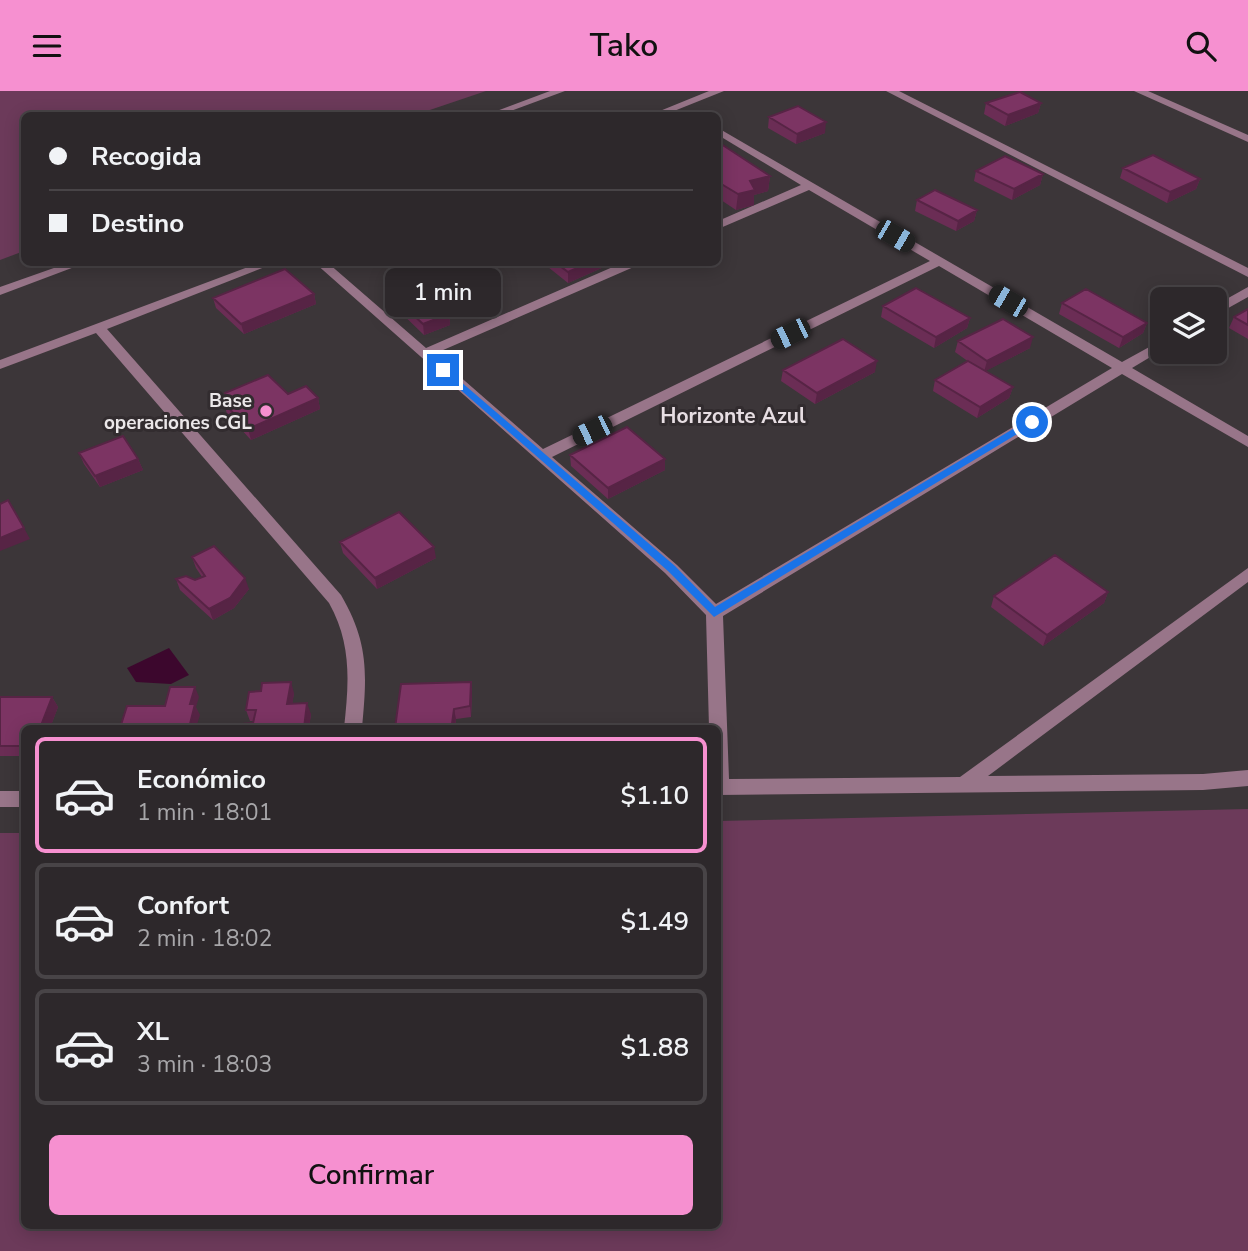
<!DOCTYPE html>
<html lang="es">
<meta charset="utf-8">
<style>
body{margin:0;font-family:"Nunito Sans",sans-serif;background:#393437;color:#f1f3f6;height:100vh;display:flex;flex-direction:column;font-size:26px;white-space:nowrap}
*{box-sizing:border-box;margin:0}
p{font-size:23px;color:#a7a6a9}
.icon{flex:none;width:38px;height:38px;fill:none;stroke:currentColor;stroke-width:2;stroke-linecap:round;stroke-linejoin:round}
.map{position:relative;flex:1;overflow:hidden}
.details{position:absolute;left:21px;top:634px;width:700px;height:504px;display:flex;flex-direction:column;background:#2d282b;border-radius:10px;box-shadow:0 4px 18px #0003,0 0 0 2px #484447}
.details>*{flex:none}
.hud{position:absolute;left:21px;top:21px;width:700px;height:154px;border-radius:10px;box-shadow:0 4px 18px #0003,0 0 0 2px #484447;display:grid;align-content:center;height:154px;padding:0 28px;background:#2d282b}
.tools{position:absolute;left:1150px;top:196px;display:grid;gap:14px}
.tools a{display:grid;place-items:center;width:77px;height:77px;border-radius:10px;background:#2d282b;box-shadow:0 4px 18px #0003,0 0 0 2px #484447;font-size:35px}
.end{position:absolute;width:32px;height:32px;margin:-16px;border:9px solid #1a73e8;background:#fff;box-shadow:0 0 0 4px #fff}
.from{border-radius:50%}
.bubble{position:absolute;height:49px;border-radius:10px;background:#2d282b;box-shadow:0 4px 18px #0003,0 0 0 2px #484447;font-size:23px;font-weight:600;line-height:49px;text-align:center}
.car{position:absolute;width:21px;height:42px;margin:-21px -10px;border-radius:9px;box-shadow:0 0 5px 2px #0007;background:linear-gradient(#222 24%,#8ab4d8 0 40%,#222 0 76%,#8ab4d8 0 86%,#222 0)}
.hud b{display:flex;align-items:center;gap:24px;height:66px;font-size:26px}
.hud b+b{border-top:2px solid #484447}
.hud i{width:18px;height:18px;background:#f1f3f6}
ul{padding:12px 0 0;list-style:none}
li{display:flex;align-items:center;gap:21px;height:116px;margin:0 14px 10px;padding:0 14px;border:4px solid #484447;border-radius:10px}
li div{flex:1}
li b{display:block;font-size:26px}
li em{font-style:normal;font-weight:600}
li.selected{border-color:#f690d0}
li>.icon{width:63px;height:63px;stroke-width:1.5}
.primary-button{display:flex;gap:14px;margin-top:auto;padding:14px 28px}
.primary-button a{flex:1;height:80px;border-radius:10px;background:#f690d0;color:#111;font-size:28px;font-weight:600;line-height:80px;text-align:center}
header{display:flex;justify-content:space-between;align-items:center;height:91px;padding:0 28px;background:#f690d0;color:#111;font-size:32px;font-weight:600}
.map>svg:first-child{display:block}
.green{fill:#6c3a5a}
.water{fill:#3c072d}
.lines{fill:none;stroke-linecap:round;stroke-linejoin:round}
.minor{fill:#987589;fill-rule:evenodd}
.wall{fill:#6b2d55}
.shaded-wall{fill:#572445}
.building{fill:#7c3463;stroke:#572445;stroke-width:2}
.route{fill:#1a73e8}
.poi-dot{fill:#f690d0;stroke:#322c2f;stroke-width:2.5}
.labels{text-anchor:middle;stroke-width:6;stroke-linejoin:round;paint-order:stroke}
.poi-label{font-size:19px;font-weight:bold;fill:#ebe7e9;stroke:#322c2f;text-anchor:end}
.neighbourhood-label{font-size:21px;font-weight:bold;fill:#e7dee3;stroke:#322c2f}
</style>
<header><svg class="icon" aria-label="menu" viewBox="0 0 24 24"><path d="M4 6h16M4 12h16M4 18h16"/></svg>Tako<svg class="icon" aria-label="search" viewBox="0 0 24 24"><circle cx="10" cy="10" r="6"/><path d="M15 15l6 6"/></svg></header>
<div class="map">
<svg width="1248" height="1160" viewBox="0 0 1248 1160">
<rect width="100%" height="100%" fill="#3c3639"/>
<path class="green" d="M0,0H486L415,24H24V160L0,169Z
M1248,718V1160H0V742H24V1134H718V730Z"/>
<path class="water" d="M169,557L189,584L171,593L136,591L127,577Z"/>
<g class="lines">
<path class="minor" d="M550,0H565L500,24H486Z
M709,0H724L664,24H650Z
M886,0H899L1248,177V186Z
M1134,0H1148L1248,44V51Z
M718,37L1122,271L1162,249V259L1132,277L1248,345V356L1122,283L723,525L729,688L960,686L1248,477V491L988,685L1203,683L1248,679V695L1203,699L718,704V637H709L706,524L665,482L315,172H328L426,257L622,172H638L636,175L434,263L543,358L930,170L809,99L718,138V130L801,94L718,44ZM939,175L1112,277L716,513L677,474L552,366Z
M68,172H85L0,204V196Z
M259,172H275L107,238L341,504C369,552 367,583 362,637H344C349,592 352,553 329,512L96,242L0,278V269Z
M1248,196V206L1214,225V215Z
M0,700H24V716H0Z"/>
</g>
<path class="wall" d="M986,12H1041L1038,22L1005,35L984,23Z
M769,26L825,42L796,53L768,37Z
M718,51L770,85L768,100L754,104V114L736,119L718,107Z
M1123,77L1200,88L1196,98L1167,112L1120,87Z
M976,80L1043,83L1040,94L1012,109L974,90Z
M917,109L977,119L974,130L956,140L915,120Z
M543,172H606V175L568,192Z
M314,203L316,213L244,243L216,217L213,207Z
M392,204L449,223L450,234L424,244L394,215Z
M1062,212L1147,232L1143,242L1119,257L1059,223Z
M883,215L970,227L967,237L934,257L881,226Z
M1248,218V248L1229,237L1234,226Z
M958,250L1030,257L985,280L1013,296L1009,307L977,327L933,300L935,289L969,271L955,261Z
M783,279L875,281L815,313L781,290Z
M225,302L288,303L318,307L320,318L251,349L227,323L224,312L227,311Z
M79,362L138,368L143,379L100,396L84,373Z
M570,364L665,368V379L608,408L571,375Z
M340,451L436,467L377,498L343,462Z
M192,466L249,498L234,517L213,529L180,499L176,488L195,489L202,486L196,477Z
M1108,501L1104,512L1043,555L991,516L994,505Z
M471,591L472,601L471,626L456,628L455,637H395Z
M294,602L292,613L311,623L309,637H242L253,632L254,630H250L246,619Z
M0,606H52L58,616L50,637H24V665H0Z"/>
<path class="shaded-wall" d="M1041,12L1038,22L1005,35L1008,24Z
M826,31L825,42L796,53L797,43Z
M1043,83L1040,94L1012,109L1014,98Z
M770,85L768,100L754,104V114L736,119L738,103L750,90Z
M1200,88L1196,98L1167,112L1170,101Z
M977,119L974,130L956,140L958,130Z
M589,172H606V175L568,192V181Z
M314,203L316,213L244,243L241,233Z
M449,223L450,234L424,244L423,233Z
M970,227L967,237L934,257L936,246Z
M1147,232L1143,242L1119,257L1123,246Z
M1033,246L1030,257L984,281L987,270Z
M877,270L875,281L815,313L817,302Z
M1013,296L1009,307L977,327L980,316Z
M318,307L320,318L251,349L248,338Z
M138,368L143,379L100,396L95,385Z
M665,368V379L608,408V397Z
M24,437L30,448L0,460V447Z
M434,456L436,467L377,498L375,487Z
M245,487L249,498L234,517L213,529L209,518Z
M1108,501L1104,512L1043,555L1047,544Z
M291,591L294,602L291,624L287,613Z
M471,591L472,601L471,626L470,615Z
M195,596L199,606L196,616L200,624L196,637H189L190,613Z
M52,606L58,616L50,637H40Z
M307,612L311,623L309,637H304Z
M454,618L456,628L455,637H448Z"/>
<path class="building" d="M1020,1L1041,12L1008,24L986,12Z
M798,15L826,31L797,43L769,26Z
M718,51L770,85L750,90L755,99L738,103L718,91Z
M1153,64L1200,88L1170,101L1123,77Z
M1005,65L1043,83L1014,98L976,80Z
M935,99L977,119L958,130L917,109Z
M556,172H589L568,181Z
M285,178L314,203L241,233L213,207Z
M418,195L449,223L423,233L392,204Z
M916,197L970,227L936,246L883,215Z
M1086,198L1147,232L1123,246L1062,212Z
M1248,218V234L1234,226Z
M1003,228L1033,246L987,270L958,250Z
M843,248L877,270L817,302L783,279Z
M968,270L1013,296L980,316L935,289Z
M268,284L288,303L306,295L318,307L248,338L224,312L231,310L225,302Z
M627,336L665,368L608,397L570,364Z
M123,345L138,368L95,385L79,362Z
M8,409L24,437L0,447V413Z
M399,421L434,456L375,487L340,451Z
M214,455L245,487L230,507L209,518L176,488L186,485L195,489L205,485L192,466Z
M1055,464L1108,501L1047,544L994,505Z
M291,591L287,613L307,612L304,637H242L243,633L253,632L256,619H246L249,601L261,600L262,592Z
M471,591L470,615L454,618L452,633L448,637H395L401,593Z
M170,596H195L190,613H195L189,637H120L127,615H165Z
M0,606H52L40,637H24V655H0Z"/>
<path class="route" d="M440,278H446L675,475L715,516L1028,329L1037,331L714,526L668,480L440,281Z"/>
<circle class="poi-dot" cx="266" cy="320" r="7"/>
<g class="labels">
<g class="poi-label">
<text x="252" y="316">Base<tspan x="252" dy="22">operaciones CGL</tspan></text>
</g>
<g class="neighbourhood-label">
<text x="733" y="332">Horizonte Azul</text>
</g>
</g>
</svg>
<div class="tools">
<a><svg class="icon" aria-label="layers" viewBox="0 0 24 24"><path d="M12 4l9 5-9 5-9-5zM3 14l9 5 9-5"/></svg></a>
</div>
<i class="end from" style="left:1032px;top:331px"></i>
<i class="end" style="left:443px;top:279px"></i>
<div class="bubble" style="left:385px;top:177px;width:116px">1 min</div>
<i class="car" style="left:895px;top:145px;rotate:120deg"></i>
<i class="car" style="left:1008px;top:210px;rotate:300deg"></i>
<i class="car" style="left:790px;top:243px;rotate:244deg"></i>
<i class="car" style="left:592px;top:340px;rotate:244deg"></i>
<div class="hud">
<b><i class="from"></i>Recogida</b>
<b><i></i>Destino</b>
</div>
<section class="details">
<ul>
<li class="selected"><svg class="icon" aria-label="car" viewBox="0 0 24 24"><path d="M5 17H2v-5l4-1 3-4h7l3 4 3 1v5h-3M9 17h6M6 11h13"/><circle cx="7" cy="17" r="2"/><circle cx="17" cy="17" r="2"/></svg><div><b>Económico</b><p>1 min · 18:01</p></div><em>$1.10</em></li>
<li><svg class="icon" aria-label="car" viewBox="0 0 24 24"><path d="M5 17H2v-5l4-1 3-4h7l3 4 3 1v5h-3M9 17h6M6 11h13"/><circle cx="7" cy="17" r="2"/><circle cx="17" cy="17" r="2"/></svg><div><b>Confort</b><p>2 min · 18:02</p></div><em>$1.49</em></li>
<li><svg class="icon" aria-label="car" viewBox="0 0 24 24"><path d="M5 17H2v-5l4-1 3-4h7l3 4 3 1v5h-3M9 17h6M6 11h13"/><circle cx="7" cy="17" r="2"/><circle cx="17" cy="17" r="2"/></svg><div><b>XL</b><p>3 min · 18:03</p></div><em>$1.88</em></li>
</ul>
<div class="primary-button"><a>Confirmar</a></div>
</section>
</div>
